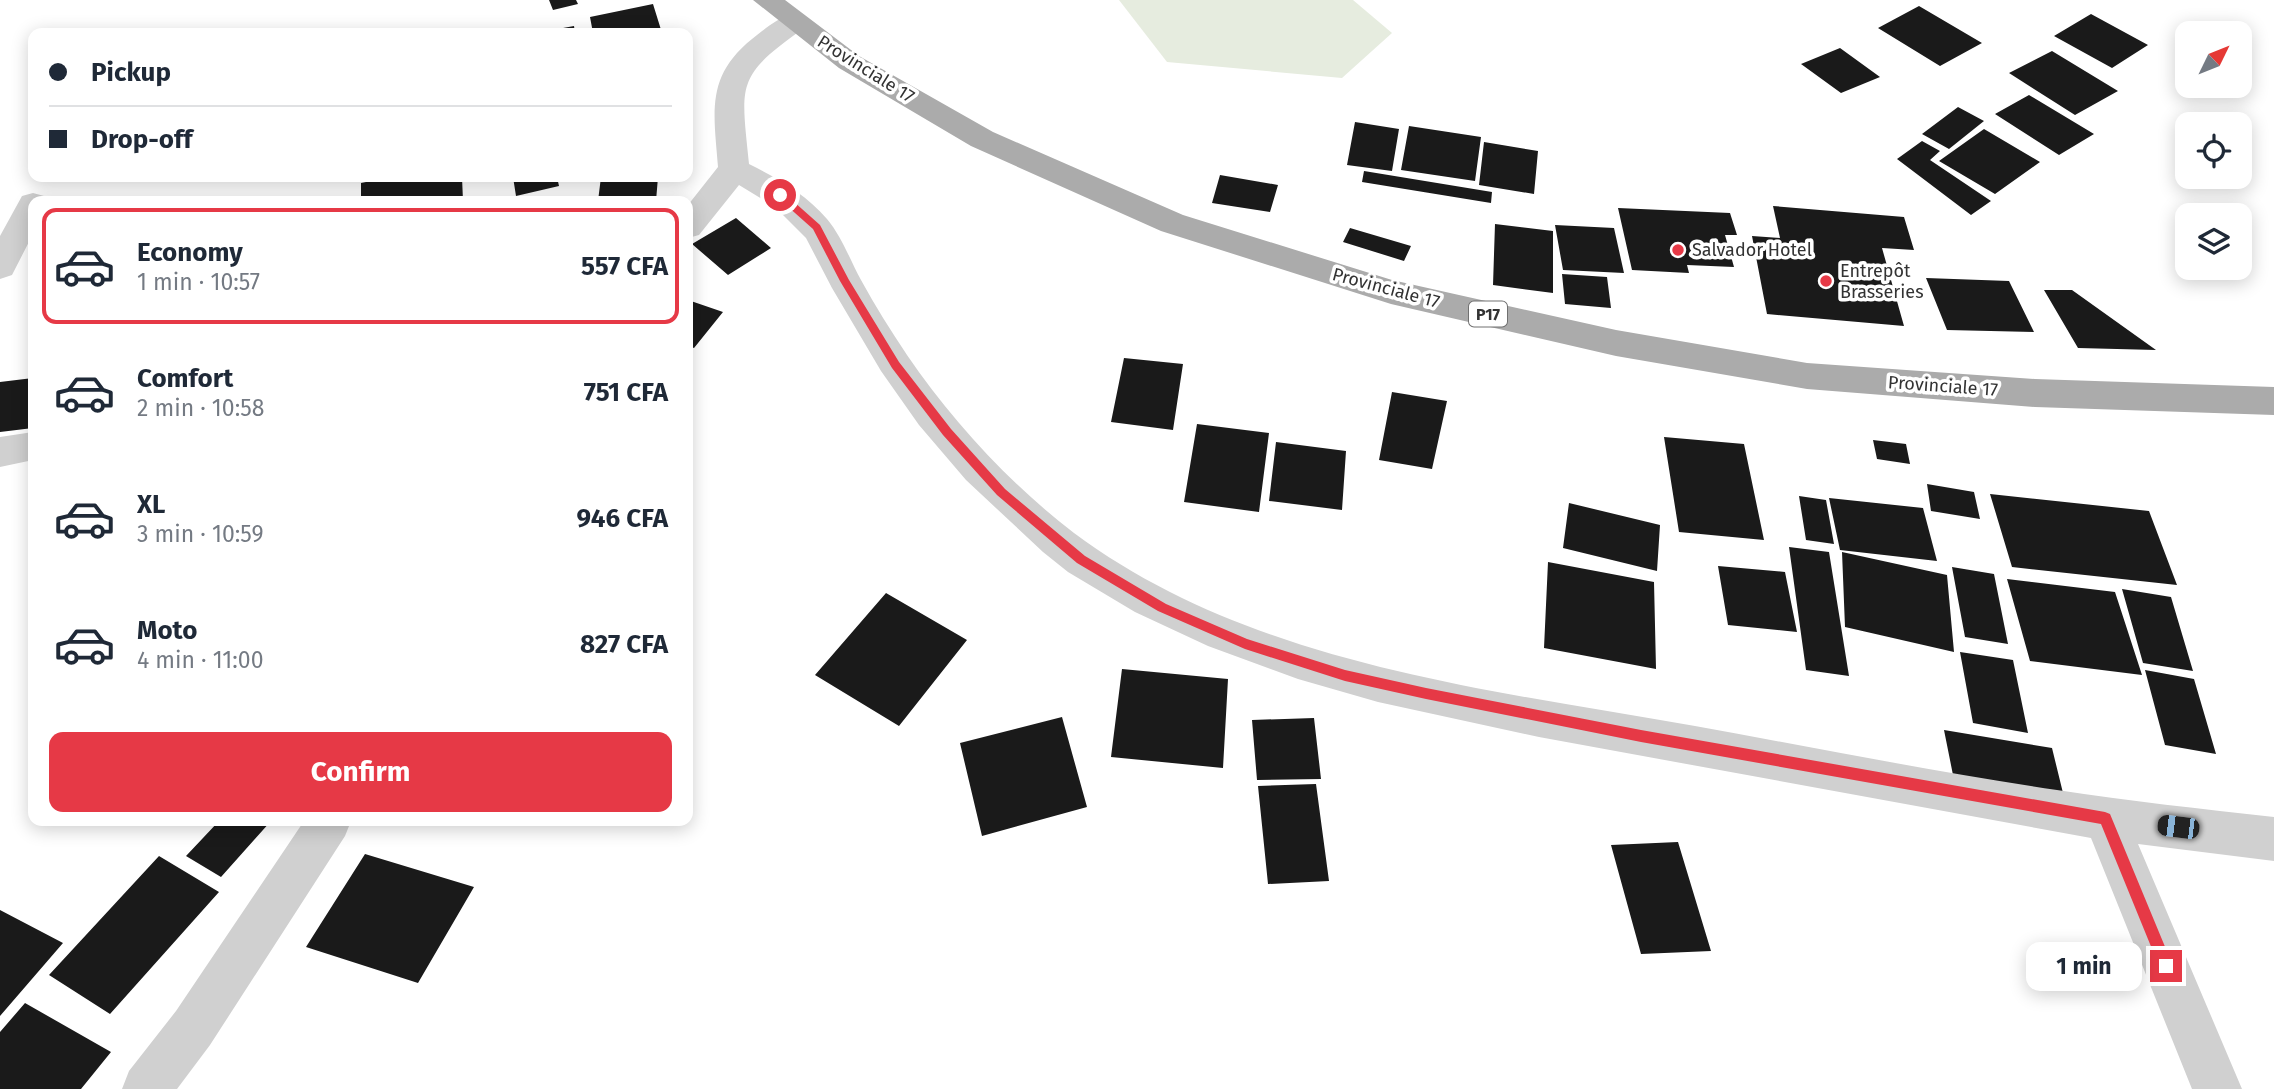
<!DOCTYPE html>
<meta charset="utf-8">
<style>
body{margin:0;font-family:"Fira Sans",sans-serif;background:#f6f6f7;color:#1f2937;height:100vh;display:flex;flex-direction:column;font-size:26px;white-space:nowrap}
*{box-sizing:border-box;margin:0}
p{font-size:23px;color:#747a83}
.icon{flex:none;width:38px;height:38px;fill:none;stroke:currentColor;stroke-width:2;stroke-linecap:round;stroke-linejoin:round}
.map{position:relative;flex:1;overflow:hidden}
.details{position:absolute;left:28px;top:196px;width:665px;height:630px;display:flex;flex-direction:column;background:#fff;border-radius:14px;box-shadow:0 4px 18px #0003}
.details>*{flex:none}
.top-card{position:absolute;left:28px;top:28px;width:665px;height:154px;border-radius:14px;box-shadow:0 4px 18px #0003;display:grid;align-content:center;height:154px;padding:0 21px;background:#fff}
.needle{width:46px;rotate:47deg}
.fabs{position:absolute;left:2175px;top:21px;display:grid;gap:14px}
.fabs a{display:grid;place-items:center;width:77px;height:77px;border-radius:14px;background:#fff;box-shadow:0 4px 18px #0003;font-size:35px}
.end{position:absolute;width:32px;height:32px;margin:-16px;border:9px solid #e63946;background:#fff;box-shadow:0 0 0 4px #fff}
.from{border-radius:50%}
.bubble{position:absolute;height:49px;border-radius:14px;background:#fff;box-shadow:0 4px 18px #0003;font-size:23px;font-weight:700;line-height:49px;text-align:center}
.car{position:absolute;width:21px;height:42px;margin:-21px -10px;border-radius:9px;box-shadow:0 0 5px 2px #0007;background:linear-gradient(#222 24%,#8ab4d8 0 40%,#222 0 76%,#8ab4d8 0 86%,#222 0)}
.top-card b{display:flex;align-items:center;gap:24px;height:66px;font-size:26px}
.top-card b+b{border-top:2px solid #e0e1e3}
.top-card i{width:18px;height:18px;background:#1f2937}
ul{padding:12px 0 0;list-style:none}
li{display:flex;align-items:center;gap:21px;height:116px;margin:0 14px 10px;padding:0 7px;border:4px solid transparent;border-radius:14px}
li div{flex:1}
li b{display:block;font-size:26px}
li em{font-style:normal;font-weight:700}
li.on{border-color:#e63946}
li>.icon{width:63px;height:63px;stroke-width:1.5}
.button{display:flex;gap:14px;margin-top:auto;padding:14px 21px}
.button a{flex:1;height:80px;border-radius:14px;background:#e63946;color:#fff;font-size:28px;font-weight:700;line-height:80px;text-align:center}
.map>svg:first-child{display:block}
.green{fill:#e6ecdf}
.building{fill:#1a1a1a}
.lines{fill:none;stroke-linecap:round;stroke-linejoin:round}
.minor{fill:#d0d0d0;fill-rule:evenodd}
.major{fill:#ababab;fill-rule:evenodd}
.route{fill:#e63946}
.poi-dot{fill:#e63946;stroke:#fff;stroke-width:2.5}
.labels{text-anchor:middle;stroke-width:7;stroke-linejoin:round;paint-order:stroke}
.shield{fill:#fff;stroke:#707070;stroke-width:2}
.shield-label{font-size:16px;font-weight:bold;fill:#333}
.street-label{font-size:18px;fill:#333;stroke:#fff}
.poi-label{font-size:18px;fill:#333;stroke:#fff;text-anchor:start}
</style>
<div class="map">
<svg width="2274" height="1089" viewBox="0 0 2274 1089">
<rect width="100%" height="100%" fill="#fff"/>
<path class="green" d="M1119,0H1353L1392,33L1342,78L1167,62Z"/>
<path class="building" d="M549,0H576L578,4L553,10Z
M653,4L662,33H593L590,17Z
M1919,6L1982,43L1940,66L1878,28Z
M2091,14L2148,45L2112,68L2054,36Z
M574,26L575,33H541V32Z
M1840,48L1880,77L1841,93L1801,64Z
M2052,51L2118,91L2075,115L2009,73Z
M2029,95L2094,134L2059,155L1995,114Z
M1958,107L1984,121L1949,149L1922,134Z
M1355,122L1399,129L1392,171L1347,165Z
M1409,126L1481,137L1475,181L1401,170Z
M1984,129L2040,162L1995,194L1939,161Z
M1922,141L1940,151L1930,160L1991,201L1971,215L1897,159Z
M1484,142L1538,151L1534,194L1479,185Z
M1364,171L1492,192L1491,203L1362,182Z
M1220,175L1278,185L1270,212L1212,203Z
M391,177H462L463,201H361V183Z
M513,177H557L559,186L516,196Z
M601,177H658L656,201H598Z
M1773,206L1904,217L1914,250L1882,248L1904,326L1767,314L1752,236L1780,238Z
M1618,208L1730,213L1737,235H1725L1734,267L1687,265L1689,273L1632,270Z
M736,218L771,248L728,275L692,244Z
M1495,224L1553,231V293L1493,285Z
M1555,225L1614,228L1624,273L1563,270Z
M1350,228L1411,246L1404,261L1343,242Z
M1562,274L1607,277L1611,308L1565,304Z
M1926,278L2009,281L2034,332L1947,330Z
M2044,290H2072L2156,350L2078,348Z
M688,300L723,312L694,348L688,346Z
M1124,358L1183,364L1173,430L1111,422Z
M33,378V428L0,432V382Z
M1392,392L1447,401L1432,469L1379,460Z
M1197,424L1269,433L1259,512L1184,502Z
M1664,437L1744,444L1764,540L1679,532Z
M1873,440L1906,444L1910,464L1877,459Z
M1276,442L1346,451L1342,510L1269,501Z
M1927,484L1974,492L1980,519L1931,511Z
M1990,494L2149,511L2177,585L2012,567Z
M1799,496L1826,500L1834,544L1806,540Z
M1829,498L1923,508L1937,561L1840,550Z
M1569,503L1660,525L1657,571L1563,548Z
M1789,547L1829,552L1849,676L1806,670Z
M1842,552L1947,575L1954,652L1845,627Z
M1548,562L1654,582L1656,669L1544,648Z
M1718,566L1785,572L1797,632L1728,625Z
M1952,567L1994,574L2008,644L1965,637Z
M2007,579L2115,592L2142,675L2030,661Z
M2122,589L2171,597L2193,671L2143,663Z
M886,593L967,640L899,726L815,675Z
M1960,652L2013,660L2028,733L1973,723Z
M1122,669L1228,679L1223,768L1111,757Z
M2145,670L2194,679L2216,754L2165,745Z
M1062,717L1087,807L982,836L960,743Z
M1314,718L1321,779L1257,780L1252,720Z
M1944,730L2052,748L2063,793L1953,775Z
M1316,784L1329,881L1268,884L1258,786Z
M219,821H271L221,877L186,856Z
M1678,842L1711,951L1641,954L1611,845Z
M365,854L474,887L418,983L306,947Z
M159,856L219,892L110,1014L49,975Z
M0,910L63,943L0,1016Z
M25,1003L111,1052L81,1089H0V1032Z"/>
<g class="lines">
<path class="minor" d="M794,14L804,16L808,22L804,28C735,77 741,83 749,164C777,178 806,194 827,219C842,237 850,260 861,280C875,306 891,331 907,355C952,421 1010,484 1074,533C1250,664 1485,689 1695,726C1816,748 1936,772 2057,790C2129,801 2202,809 2274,817V861L2138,844L2242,1089H2192L2091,838L1539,737L1378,702L1298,679L1208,646L1135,612L1068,572L1043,552L966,480L919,425L881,371L832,288L806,238L775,207L739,185L699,235L688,238V205L718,167C714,113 705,77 752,39C765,29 778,17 794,14Z
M33,193L44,196L47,201H33V234L12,275L0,279V236L22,196Z
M33,432V460L0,467V437Z
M304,821H351L345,836L210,1045L177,1089H122L129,1071L176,1011Z"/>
<path class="major" d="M753,0H785L859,56L993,132L1183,215L1392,280L1616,330L1807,363L2035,379L2274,387V415L2035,407L1807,389L1616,356L1391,304L1161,231L971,146L839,68Z"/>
</g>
<path class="route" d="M777,193H784L820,225L849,280L899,362L951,429L1005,489L1085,556L1166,604L1247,639L1345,670L1426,688L1641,730L2105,812L2110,814L2173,966L2171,971H2161L2101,824L1641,742L1426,699L1345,681L1245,649L1158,611L1077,563L997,495L943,435L892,368L840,281L813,229L777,197Z"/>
<g class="poi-dot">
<circle cx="1678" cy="250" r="7"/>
<circle cx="1826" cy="281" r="7"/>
</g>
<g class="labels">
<rect class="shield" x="1469" y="301.5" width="38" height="25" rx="5"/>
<g class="shield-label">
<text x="1488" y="320">P17</text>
</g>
<g class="street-label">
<text transform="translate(866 69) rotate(32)" y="6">Provinciale 17</text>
<text transform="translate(1386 288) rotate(15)" y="6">Provinciale 17</text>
<text transform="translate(1943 386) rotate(4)" y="6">Provinciale 17</text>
</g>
<g class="poi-label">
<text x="1692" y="256">Salvador Hotel</text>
<text x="1840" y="277">Entrepôt<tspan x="1840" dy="21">Brasseries</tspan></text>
</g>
</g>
</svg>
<div class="fabs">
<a><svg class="needle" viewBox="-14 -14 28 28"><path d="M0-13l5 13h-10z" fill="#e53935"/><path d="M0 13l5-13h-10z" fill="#747a83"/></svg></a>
<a><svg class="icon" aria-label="locate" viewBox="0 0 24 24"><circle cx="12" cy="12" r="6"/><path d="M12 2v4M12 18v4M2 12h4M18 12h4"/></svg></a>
<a><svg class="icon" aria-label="layers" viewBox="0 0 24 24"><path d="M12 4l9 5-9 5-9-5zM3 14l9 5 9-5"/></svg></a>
</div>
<i class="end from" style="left:780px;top:195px"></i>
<i class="end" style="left:2166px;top:966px"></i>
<div class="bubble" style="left:2026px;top:942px;width:116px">1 min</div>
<i class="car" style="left:2178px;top:827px;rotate:277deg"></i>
<div class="top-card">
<b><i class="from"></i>Pickup</b>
<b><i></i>Drop-off</b>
</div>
<section class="details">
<ul>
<li class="on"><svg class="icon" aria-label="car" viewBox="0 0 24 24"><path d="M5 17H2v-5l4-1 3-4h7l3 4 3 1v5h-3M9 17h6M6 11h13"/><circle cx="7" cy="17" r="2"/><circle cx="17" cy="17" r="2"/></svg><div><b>Economy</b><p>1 min · 10:57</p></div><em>557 CFA</em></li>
<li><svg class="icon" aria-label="car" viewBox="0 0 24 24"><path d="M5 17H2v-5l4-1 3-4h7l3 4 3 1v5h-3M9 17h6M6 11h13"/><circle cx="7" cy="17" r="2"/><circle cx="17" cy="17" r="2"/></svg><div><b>Comfort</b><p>2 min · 10:58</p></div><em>751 CFA</em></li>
<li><svg class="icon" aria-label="car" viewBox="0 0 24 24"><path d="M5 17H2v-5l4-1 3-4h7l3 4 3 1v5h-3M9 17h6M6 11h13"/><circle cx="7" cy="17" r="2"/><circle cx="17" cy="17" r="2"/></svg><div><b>XL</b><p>3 min · 10:59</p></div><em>946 CFA</em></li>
<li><svg class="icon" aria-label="car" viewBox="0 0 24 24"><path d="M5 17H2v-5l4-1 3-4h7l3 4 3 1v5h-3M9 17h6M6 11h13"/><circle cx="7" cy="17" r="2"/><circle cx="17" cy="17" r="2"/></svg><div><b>Moto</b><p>4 min · 11:00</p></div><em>827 CFA</em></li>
</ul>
<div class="button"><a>Confirm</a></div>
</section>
</div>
